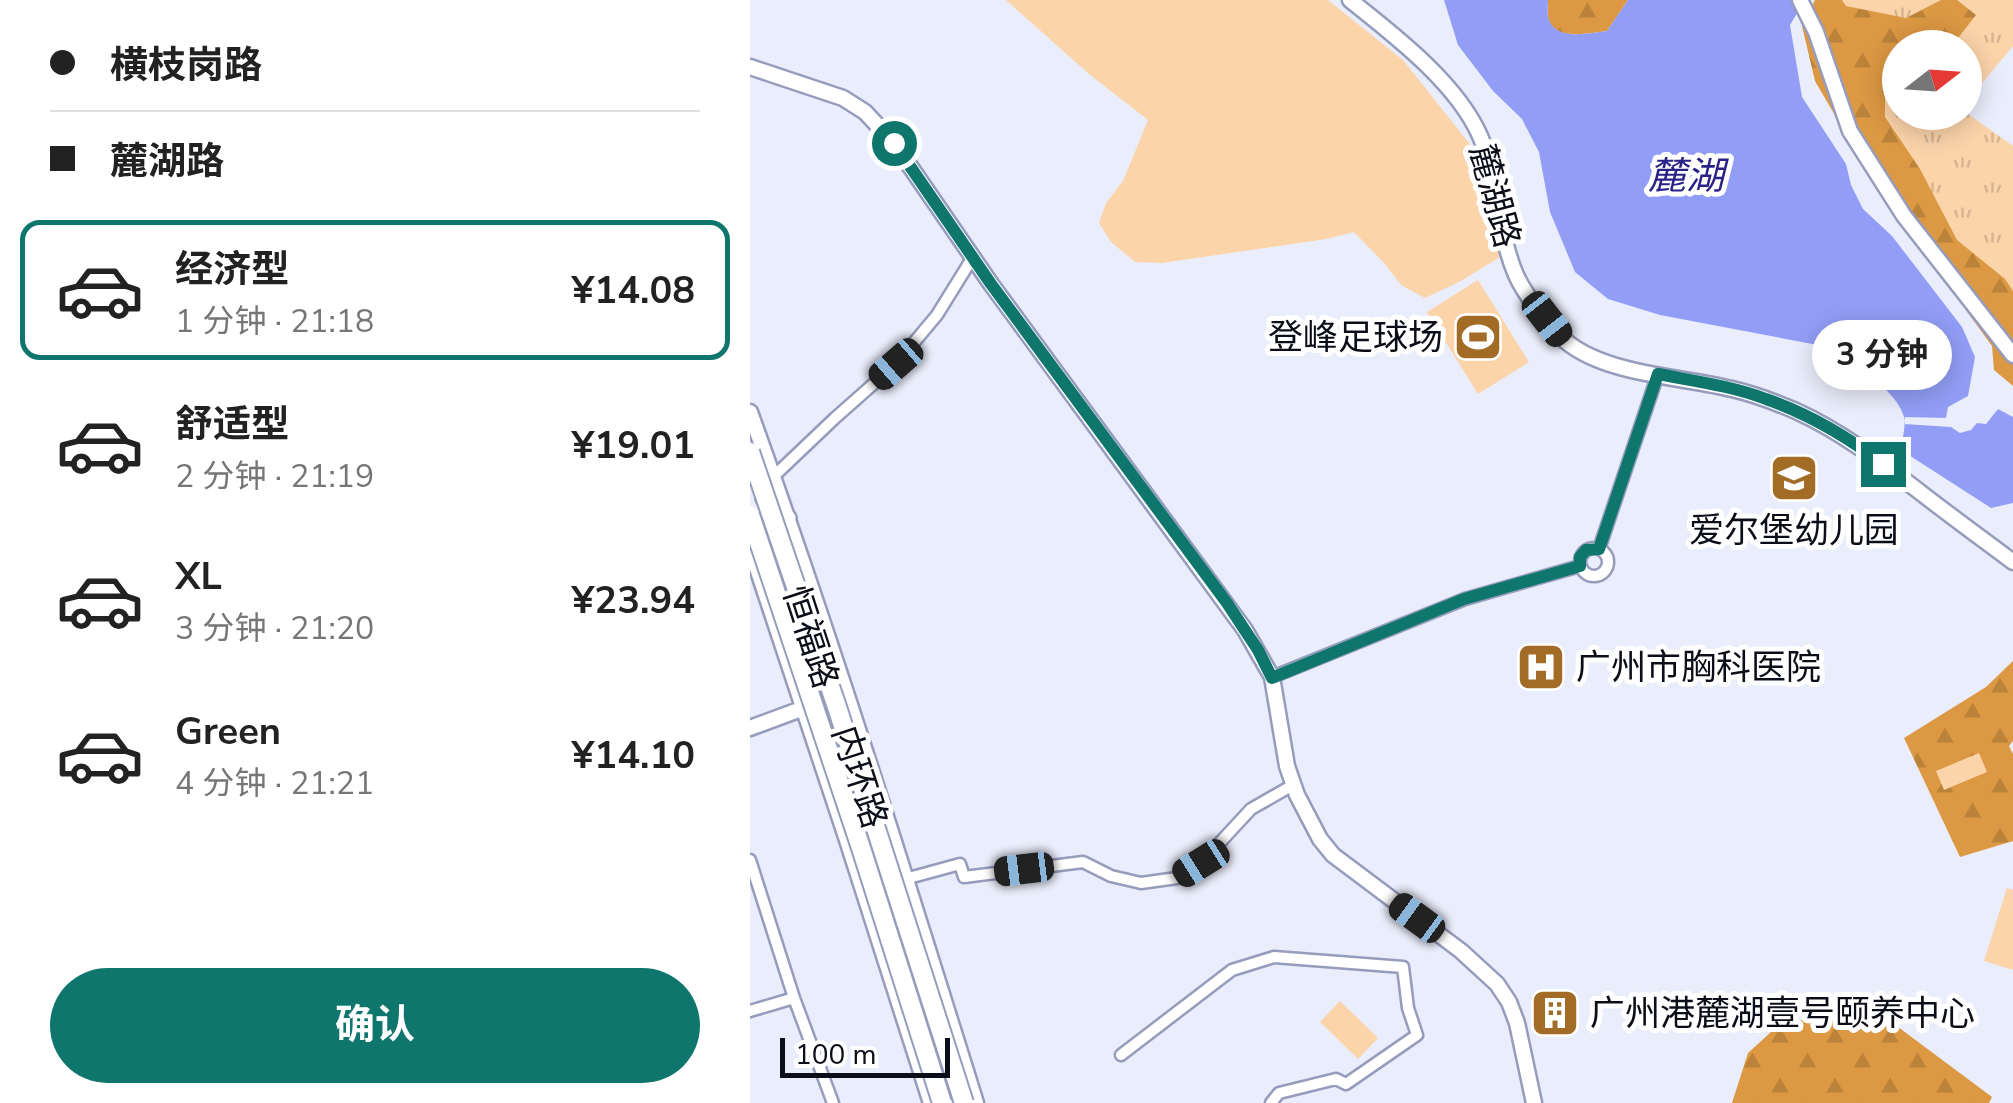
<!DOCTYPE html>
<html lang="zh">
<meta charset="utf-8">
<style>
body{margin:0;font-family:"Nunito Sans","Noto Sans SC",sans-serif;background:#f6f6f6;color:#222;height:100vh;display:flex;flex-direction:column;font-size:38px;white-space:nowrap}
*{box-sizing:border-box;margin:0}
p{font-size:32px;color:#767676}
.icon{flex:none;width:55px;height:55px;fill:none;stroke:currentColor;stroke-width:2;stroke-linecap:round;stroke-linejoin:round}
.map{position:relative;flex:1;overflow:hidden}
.drawer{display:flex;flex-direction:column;background:#fff;width:750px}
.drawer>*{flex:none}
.guide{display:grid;align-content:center;height:220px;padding:0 50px;background:#fff}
.needle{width:65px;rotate:73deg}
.controls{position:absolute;left:1132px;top:30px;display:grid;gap:20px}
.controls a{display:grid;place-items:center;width:100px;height:100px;border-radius:50%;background:#fff;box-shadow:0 5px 25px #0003;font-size:50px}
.scale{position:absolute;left:30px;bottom:25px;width:170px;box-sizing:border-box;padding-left:10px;border:5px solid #0b0d18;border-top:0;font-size:28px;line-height:35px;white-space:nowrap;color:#0b0d18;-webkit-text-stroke:8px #fff;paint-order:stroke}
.end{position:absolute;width:45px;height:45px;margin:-22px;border:12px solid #0f766e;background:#fff;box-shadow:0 0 0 5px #fff}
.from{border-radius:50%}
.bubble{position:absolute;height:70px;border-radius:35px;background:#fff;box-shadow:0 5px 25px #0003;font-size:32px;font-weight:700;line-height:70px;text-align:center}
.car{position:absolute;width:30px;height:60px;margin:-30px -15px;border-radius:12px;box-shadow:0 0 8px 2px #0007;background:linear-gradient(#222 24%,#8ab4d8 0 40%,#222 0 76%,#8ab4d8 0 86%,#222 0)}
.guide b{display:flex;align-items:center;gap:35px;height:95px;font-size:38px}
.guide b+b{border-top:2px solid #e0e0e0}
.guide i{width:25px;height:25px;background:#222}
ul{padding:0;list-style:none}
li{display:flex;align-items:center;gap:30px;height:140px;margin:0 20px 15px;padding:0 30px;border:5px solid transparent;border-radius:20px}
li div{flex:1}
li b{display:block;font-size:38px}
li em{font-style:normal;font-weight:700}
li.current{border-color:#0f766e}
li>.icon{width:90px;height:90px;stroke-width:1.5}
.primary-button{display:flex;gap:20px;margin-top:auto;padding:20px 50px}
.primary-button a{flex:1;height:115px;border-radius:60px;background:#0f766e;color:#fff;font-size:40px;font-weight:700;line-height:115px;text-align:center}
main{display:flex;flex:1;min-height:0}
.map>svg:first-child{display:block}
.grass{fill:url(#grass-tufts);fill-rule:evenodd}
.forest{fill:url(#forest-firs)}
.green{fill:#fcd4aa}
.water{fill:#929ef6}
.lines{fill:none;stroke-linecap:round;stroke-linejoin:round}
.street-casing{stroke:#969cbc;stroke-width:15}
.secondary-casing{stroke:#969cbc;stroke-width:19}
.primary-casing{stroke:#969cbc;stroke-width:20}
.street{stroke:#fff;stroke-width:10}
.secondary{stroke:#fff;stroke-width:14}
.primary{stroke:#fff;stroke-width:15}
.highway-bridge-casing{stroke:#969cbc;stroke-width:22;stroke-linecap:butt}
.highway-bridge{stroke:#fff;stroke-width:18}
.route{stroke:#0f766e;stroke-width:12}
.labels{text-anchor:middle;stroke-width:10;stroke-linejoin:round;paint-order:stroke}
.street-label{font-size:35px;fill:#0b0d18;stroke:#fff}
.poi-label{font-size:35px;fill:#0b0d18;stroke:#fff;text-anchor:start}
.water-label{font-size:38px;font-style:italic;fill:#2a2387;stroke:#fff}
</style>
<main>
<section class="drawer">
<div class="guide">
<b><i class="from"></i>横枝岗路</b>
<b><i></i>麓湖路</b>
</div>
<ul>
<li class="current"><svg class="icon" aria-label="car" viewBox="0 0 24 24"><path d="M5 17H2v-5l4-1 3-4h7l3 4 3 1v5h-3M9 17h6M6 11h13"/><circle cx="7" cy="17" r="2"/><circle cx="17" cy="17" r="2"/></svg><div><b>经济型</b><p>1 分钟 · 21:18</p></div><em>¥14.08</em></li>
<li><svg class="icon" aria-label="car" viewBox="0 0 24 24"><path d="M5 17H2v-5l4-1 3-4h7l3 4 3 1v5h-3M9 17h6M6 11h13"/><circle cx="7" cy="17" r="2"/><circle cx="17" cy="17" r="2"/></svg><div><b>舒适型</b><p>2 分钟 · 21:19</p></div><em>¥19.01</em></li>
<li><svg class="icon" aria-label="car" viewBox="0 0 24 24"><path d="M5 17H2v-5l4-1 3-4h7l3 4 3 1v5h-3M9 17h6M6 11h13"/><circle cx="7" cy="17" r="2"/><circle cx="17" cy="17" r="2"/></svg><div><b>XL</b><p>3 分钟 · 21:20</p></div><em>¥23.94</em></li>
<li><svg class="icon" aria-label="car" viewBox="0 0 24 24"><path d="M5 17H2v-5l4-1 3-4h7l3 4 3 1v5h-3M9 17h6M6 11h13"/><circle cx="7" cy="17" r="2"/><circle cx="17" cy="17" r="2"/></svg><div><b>Green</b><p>4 分钟 · 21:21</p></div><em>¥14.10</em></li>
</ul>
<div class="primary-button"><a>确认</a></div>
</section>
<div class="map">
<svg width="1263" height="1103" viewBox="0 0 1263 1103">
<defs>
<pattern id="grass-tufts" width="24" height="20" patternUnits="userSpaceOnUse" patternTransform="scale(2.5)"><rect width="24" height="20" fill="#fcd4aa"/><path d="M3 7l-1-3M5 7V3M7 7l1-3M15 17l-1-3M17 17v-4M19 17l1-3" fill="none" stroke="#d7b592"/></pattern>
<pattern id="forest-firs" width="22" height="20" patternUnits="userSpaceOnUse" patternTransform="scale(2.5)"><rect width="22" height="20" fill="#dc9843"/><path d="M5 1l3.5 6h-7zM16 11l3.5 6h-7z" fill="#bb823a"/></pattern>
</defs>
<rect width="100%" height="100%" fill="#eaedfb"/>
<path class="grass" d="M1079,0H1263V46L1228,88L1218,114L1263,146V342L1100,131ZM1150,48H1215V112H1150Z"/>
<path class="forest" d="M798,0H878L857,31C838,33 804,42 798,17C797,11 798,6 798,0Z
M1065,0H1092L1096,6L1156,18L1191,0H1207L1226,15L1201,47L1150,48V97L1135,93V117L1170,169L1207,240L1255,279L1263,291V386L1244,370L1242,346L1126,186L1065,81L1052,26Z
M1263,661V741L1259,746L1263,754V841L1210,857L1154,738L1236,687Z
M1132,1015L1242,1097L1239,1103H982L998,1053L1033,1021Z"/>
<path class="green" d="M256,0H578L653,60L719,143L750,257L709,282L675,298L651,285L635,264L604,232L576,239L412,263L385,262L361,242L349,223L356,203L373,181L398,120L339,74Z
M728,280L779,362L728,394L677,312Z
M1229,753L1237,772L1194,790L1186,771Z
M1257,888L1263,890V970L1234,961Z
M590,1001L628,1038L608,1059L570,1022Z"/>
<path class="water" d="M694,0H798C798,6 797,11 798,17C805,42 838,33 857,31L878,0H1055L1040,25L1052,97L1096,164L1101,185L1113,209L1142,236L1212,327L1225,357L1218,396L1198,407L1196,418L1155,417L1154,424L1201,427L1210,433L1221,430L1227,423L1236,424L1248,409L1263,417V503L1241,508L1151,450C1152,440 1156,426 1154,417C1148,393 1110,369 1094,350L910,315L858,299L825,272L800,212L789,152L772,119L743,91L708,45Z"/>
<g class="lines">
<g class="street-casing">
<path id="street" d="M23,477L85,418L146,364L187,315L223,257
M830 562a14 14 0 1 1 28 0a14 14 0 1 1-28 0Z
M849,549L908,374
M522,677L715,599L830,566
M0,860L44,998L83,1103
M155,879L210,864L214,877L333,862L361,876L391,883L427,878L451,863L501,809L543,785
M0,1011L44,998
M371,1055L482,970L524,957L653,967L658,1008L667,1035L596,1084L586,1079L529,1093L521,1103"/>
</g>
<g class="secondary-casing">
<path id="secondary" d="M600,0C644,35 707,83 730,136C749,179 747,231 766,275C774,293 796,322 810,336C849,375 930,376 982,389C1004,394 1025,402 1046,411C1090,431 1128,460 1166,489C1198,514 1231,538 1263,562
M1050,0L1066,32L1100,131L1154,216L1263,355
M0,67L93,98L115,112L144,143L241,284L495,630L522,677L537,766L547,795L570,839L583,855L711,951L747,984L759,1002L767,1023L784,1103
M0,412C82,640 154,872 226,1103
M0,547L97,840L181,1103
M0,728L81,698"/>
</g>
<g class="primary-casing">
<path id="primary" d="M14,498L38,518"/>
</g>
<use href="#street" class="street"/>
<use href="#secondary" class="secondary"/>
<use href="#primary" class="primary"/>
<g class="highway-bridge-casing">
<path id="highway-bridge" d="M0,452L87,707L214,1103
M0,515L111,848L192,1103"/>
</g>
<use href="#highway-bridge" class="highway-bridge"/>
</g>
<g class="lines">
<path class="route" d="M144,143L241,284L477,603L508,650L522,678L714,599L830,566V557L836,550L849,549L908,374C944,381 982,386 1016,399C1059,414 1098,437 1133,464"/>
</g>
<defs>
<g id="stadium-square" transform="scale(2.5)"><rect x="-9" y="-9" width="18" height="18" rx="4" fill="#a26c26" stroke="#fff"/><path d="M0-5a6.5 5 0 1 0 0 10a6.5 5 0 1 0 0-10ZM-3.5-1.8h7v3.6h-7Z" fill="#fff"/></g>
<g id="school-square" transform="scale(2.5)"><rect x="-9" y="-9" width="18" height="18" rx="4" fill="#a26c26" stroke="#fff"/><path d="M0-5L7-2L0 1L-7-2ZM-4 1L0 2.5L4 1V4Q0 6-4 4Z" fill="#fff"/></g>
<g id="hospital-square" transform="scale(2.5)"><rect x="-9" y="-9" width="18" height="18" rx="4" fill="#a26c26" stroke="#fff"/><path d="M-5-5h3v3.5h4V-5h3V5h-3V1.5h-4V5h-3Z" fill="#fff"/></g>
<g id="building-square" transform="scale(2.5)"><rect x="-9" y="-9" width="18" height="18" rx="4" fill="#a26c26" stroke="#fff"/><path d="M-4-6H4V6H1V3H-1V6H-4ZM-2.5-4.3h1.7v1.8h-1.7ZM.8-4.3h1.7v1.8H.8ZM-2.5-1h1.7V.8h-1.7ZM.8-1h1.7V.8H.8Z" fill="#fff"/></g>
</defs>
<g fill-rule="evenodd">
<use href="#stadium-square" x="728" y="337"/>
<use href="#school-square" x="1044" y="478"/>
<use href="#hospital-square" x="791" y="667"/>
<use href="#building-square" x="805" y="1013"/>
</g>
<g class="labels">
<g class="street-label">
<text transform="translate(745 196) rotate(75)" y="12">麓湖路</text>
<text transform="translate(61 637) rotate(72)" y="12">恒福路</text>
<text transform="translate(110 777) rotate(72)" y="12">内环路</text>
</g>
<g class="poi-label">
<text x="693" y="349" text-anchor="end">登峰足球场</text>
<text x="1044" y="542" text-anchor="middle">爱尔堡幼儿园</text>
<text x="826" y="679">广州市胸科医院</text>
<text x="840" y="1025">广州港麓湖壹号颐养中心</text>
</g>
<g class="water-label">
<text x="936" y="189">麓湖</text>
</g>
</g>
</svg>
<div class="controls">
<a><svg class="needle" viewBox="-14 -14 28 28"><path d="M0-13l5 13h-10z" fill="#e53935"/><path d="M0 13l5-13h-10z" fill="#767676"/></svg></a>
</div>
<div class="scale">100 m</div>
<i class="end from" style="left:144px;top:143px"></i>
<i class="end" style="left:1133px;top:464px"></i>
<div class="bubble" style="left:1062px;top:320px;width:140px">3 分钟</div>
<i class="car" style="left:797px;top:319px;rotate:142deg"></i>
<i class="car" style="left:146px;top:364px;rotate:229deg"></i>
<i class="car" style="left:451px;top:863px;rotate:238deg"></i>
<i class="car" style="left:274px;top:869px;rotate:263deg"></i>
<i class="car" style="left:667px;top:918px;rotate:306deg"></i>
</div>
</main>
